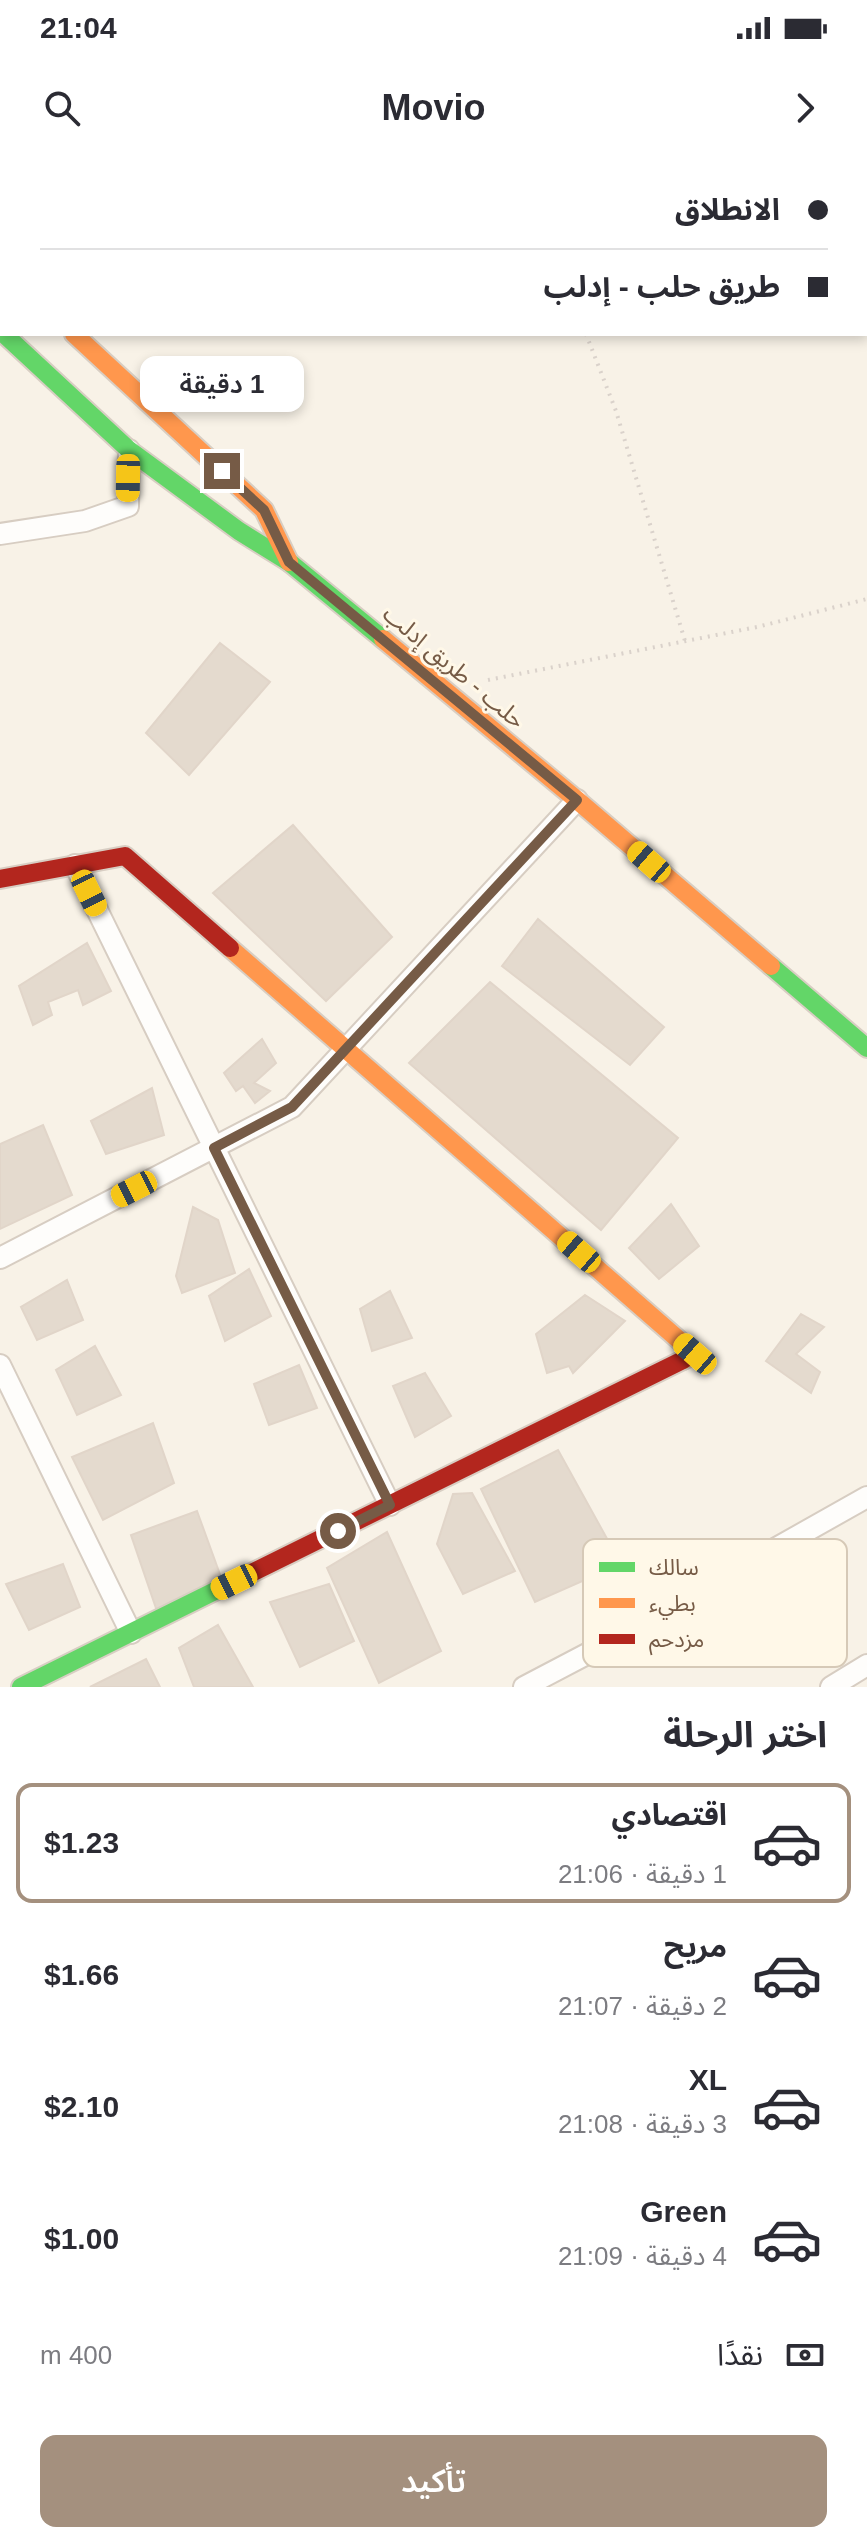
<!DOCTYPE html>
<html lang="ar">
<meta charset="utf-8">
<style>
body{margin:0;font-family:Arial,"Noto Sans Arabic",sans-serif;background:#f2f2f3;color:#2b2b33;direction:rtl;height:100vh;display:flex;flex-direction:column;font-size:30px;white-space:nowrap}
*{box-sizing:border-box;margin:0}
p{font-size:26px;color:#7c7c81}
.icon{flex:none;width:44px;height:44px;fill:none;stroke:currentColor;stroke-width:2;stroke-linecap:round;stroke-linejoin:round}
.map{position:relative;height:1527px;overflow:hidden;direction:ltr}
.panel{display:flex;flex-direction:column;background:#fff;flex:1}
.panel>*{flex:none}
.top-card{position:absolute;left:0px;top:0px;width:868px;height:176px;box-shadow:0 4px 12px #0003;direction:rtl;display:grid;align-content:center;height:176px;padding:0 40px;background:#fff}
.end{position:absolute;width:36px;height:36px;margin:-18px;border:10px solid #765b46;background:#fff;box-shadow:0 0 0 4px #fff}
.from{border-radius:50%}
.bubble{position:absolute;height:56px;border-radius:16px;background:#fff;box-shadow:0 4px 12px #0003;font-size:26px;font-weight:600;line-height:56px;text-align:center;direction:rtl}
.car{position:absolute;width:24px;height:48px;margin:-24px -12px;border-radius:10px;box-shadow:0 0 6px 2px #0007;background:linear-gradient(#f5c518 24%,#345 0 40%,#f5c518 0 76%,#345 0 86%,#f5c518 0)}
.top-card b{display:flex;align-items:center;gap:28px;height:76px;font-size:30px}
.top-card b+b{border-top:2px solid #e1e1e2}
.top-card i{width:20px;height:20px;background:#2b2b33}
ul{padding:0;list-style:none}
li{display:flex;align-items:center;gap:24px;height:120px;margin:0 16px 12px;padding:0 24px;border:4px solid transparent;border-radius:16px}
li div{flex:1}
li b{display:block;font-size:30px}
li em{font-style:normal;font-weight:600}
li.active{border-color:#a4907e}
li>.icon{width:72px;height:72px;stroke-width:1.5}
h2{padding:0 40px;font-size:36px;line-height:96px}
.pay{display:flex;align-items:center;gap:20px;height:88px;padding:0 40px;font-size:30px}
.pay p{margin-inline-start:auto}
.primary-button{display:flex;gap:16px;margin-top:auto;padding:16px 40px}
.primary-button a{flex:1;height:92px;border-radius:16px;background:#a4907e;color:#fff;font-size:32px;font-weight:600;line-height:92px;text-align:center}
.status{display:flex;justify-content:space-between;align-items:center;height:56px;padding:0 40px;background:#fff;direction:ltr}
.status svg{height:22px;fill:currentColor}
header{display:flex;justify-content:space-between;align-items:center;height:104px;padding:0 40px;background:#fff;font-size:36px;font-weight:600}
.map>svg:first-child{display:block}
.building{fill:#e4dace;stroke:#e1d5c9;stroke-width:2}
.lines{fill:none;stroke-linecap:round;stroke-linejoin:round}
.street-casing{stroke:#d7cdc2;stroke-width:24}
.fast-casing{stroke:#d8cec3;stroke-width:22}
.slow-casing{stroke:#d8cec3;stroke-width:22}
.jam-casing{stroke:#d8cec3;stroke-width:22}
.path{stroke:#dad2cb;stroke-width:4;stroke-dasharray:2 6;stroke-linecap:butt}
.street{stroke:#fefdfb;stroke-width:20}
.fast{stroke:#63d668;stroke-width:18}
.slow{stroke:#ff974d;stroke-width:18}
.jam{stroke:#b3261e;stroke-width:18}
.route{stroke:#765b46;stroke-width:10}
.labels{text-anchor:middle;stroke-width:6;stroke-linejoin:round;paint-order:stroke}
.street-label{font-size:24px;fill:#765b46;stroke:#fff8e8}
.key{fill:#fff8e8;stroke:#d6c9b7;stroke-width:2}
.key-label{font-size:22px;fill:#765b46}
</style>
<div class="status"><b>21:04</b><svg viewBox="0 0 49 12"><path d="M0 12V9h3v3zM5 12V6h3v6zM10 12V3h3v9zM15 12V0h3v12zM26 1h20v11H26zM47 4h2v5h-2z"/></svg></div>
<header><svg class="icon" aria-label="forward" viewBox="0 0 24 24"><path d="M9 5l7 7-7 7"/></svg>Movio<svg class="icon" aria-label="search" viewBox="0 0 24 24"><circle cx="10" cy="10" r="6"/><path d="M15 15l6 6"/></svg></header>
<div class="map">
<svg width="867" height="1527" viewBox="0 0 867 1527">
<rect width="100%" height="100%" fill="#f8f2e7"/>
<path class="building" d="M220,483L270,522L189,615L146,573Z
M293,665L392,777L326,841L213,733Z
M538,759L664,867L630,905L502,806Z
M87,783L111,831L83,845L78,830L48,842L52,855L33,865L19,826Z
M490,822L678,978L601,1070L409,903Z
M262,879L276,903L254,923L270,931L255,943L243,926L236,931L224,913Z
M152,928L164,975L106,994L91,961Z
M43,965L72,1035L0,1069V984Z
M671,1044L699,1086L659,1119L629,1088Z
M193,1047L218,1060L235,1113L182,1133L176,1116Z
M249,1109L271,1156L225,1181L209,1136Z
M67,1120L83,1160L37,1180L21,1147Z
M390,1131L412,1178L372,1191L360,1149Z
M585,1135L625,1161L573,1213L569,1206L547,1213L536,1174Z
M801,1154L824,1167L796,1194L820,1212L811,1233L766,1201Z
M95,1186L121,1235L77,1255L56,1210Z
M299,1205L317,1248L269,1265L254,1224Z
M425,1213L451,1256L415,1277L393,1226Z
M153,1263L174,1323L103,1360L72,1297Z
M558,1290L621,1404L535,1442L481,1329Z
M472,1333L515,1411L463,1434L437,1384L453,1334Z
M197,1351L222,1420L157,1451L131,1375Z
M387,1372L441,1491L379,1523L327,1408Z
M63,1404L80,1447L29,1470L6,1424Z
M329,1424L354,1481L300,1507L270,1442Z
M218,1465L253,1527H194L179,1488Z
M146,1499L160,1527H90Z"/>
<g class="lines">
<g class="street-casing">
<path id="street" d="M0,374L85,361L128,346L129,290
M75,705L390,1345
M0,1098L292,947L577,640
M0,1205L131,1473
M524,1527L606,1484L867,1337
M831,1527L867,1505"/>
</g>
<g class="fast-casing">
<path id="fast" d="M0,106L2,108
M4,174L129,290L239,371L289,402L383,479
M771,806L867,888
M21,1527L221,1428"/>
</g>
<g class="slow-casing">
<path id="slow" d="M74,174L264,350L289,402
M383,479L577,640L771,806
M230,788L695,1194L683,1200"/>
</g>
<g class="jam-casing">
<path id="jam" d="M0,719L125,696L230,788
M221,1428L683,1200"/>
</g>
<path class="path" d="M516,0L517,2
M586,174L616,251L685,481
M488,520L757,467L867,439"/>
<use href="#street" class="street"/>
<use href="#fast" class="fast"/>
<use href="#slow" class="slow"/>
<use href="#jam" class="jam"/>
</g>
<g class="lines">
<path class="route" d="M222,311L264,350L289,402L577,640L292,947L214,988L390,1345L338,1371"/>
</g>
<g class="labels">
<g class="street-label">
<text transform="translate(454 507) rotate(40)" y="8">حلب - طريق إدلب</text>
</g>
</g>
<rect x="583" y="1379" width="264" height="128" rx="12" class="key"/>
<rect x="599" y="1402" width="36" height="10" fill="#63d668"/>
<rect x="599" y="1438" width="36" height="10" fill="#ff974d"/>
<rect x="599" y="1474" width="36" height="10" fill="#b3261e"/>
<g class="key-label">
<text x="649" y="1415">سالك</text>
<text x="649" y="1451">بطيء</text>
<text x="649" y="1487">مزدحم</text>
</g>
</svg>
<i class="end from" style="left:338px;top:1371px"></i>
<i class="end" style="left:222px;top:311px"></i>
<div class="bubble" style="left:140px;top:196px;width:164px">1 دقيقة</div>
<i class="car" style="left:128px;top:318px;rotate:181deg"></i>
<i class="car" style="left:649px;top:702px;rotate:311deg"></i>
<i class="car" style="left:89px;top:733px;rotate:154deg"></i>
<i class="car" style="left:134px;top:1029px;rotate:243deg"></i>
<i class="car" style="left:579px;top:1092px;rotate:311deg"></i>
<i class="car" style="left:695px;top:1194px;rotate:311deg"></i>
<i class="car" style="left:234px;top:1422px;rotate:244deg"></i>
<div class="top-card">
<b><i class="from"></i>الانطلاق</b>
<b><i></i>طريق حلب - إدلب</b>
</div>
</div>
<section class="panel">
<h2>اختر الرحلة</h2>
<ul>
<li class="active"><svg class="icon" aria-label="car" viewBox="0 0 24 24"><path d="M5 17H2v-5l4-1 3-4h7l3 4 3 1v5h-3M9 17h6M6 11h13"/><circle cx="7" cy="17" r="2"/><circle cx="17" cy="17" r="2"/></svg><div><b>اقتصادي</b><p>1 دقيقة · 21:06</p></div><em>$1.23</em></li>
<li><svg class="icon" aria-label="car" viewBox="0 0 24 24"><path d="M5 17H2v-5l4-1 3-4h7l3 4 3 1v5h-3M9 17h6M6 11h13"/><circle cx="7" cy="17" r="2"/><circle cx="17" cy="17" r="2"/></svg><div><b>مريح</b><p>2 دقيقة · 21:07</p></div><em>$1.66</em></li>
<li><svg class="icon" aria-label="car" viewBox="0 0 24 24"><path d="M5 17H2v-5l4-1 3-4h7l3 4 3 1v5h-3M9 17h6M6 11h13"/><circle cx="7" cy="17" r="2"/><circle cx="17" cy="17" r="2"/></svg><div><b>XL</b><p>3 دقيقة · 21:08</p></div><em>$2.10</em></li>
<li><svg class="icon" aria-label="car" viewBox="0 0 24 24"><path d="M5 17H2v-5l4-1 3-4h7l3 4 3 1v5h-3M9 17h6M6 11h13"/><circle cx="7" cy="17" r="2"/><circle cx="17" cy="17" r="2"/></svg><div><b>Green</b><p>4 دقيقة · 21:09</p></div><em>$1.00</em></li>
</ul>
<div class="pay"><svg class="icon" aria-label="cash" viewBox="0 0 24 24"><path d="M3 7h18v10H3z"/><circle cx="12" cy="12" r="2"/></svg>نقدًا<p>400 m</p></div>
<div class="primary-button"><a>تأكيد</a></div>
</section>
